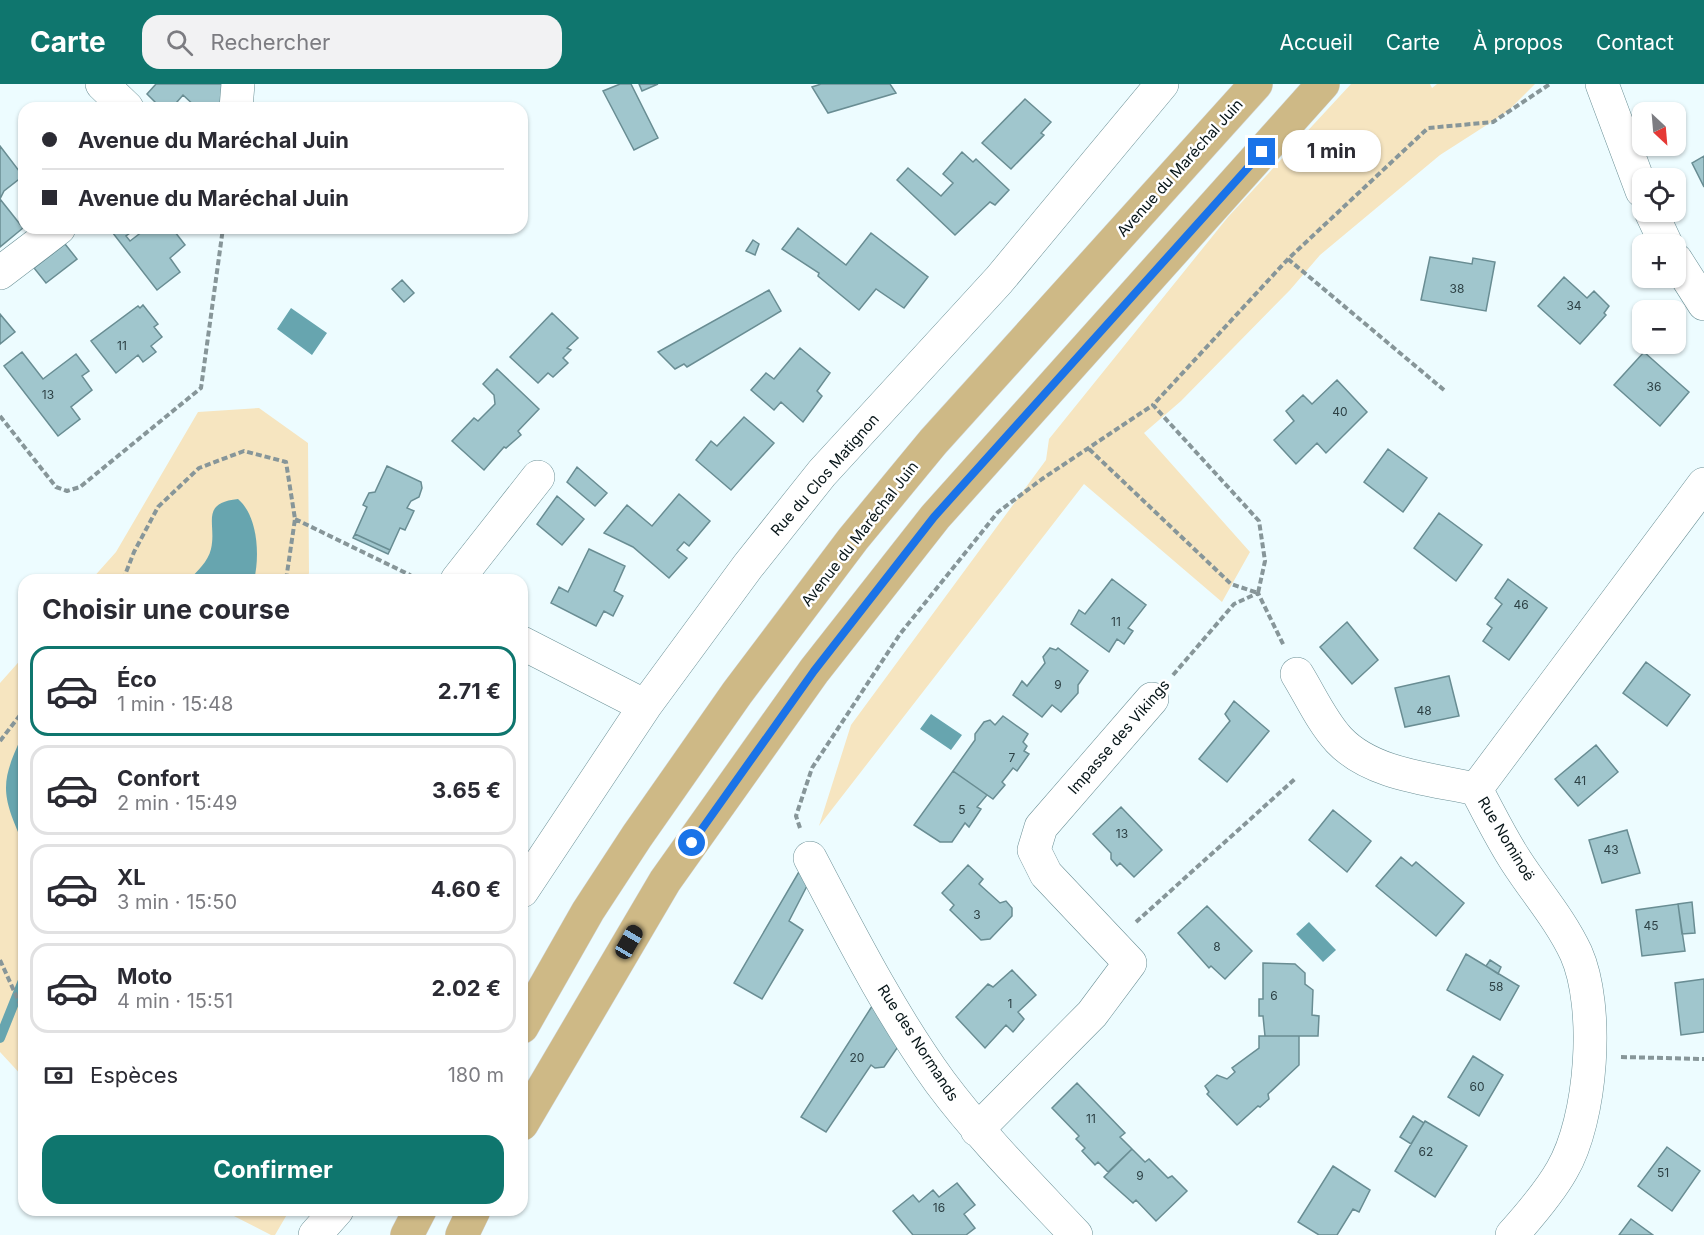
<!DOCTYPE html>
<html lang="fr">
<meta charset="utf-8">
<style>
body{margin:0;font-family:Inter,sans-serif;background:#f2f2f3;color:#2b2b33;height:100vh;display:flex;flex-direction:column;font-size:22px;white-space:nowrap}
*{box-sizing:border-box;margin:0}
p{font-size:20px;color:#7c7c81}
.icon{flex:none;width:33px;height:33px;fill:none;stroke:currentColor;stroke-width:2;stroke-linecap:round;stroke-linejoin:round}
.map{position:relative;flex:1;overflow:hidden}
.sheet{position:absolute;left:18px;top:490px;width:510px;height:642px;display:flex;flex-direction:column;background:#fff;border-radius:18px;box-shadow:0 2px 4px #0004}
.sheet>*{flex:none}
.banner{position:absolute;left:18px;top:18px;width:510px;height:132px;border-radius:18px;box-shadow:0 2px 4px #0004;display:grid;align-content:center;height:132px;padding:0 24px;background:#fff}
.needle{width:39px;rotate:154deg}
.buttons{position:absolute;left:1632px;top:18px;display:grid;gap:12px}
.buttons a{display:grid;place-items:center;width:54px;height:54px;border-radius:12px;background:#fff;box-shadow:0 2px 4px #0004;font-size:30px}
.end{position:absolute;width:27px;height:27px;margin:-14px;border:8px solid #1a73e8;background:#fff;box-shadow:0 0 0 3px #fff}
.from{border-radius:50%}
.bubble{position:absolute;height:42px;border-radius:18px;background:#fff;box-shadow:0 2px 4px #0004;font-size:20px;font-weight:700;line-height:42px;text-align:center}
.car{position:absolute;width:18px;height:36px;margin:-18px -9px;border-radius:8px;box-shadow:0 0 4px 2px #0007;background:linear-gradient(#222 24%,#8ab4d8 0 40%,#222 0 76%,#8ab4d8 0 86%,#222 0)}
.banner b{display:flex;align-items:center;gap:21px;height:57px;font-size:22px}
.banner b+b{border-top:2px solid #e1e1e2}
.banner i{width:15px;height:15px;background:#2b2b33}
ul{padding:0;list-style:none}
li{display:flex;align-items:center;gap:18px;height:90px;margin:0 12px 9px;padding:0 12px;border:3px solid #e1e1e2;border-radius:18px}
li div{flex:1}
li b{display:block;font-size:22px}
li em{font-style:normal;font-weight:700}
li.current{border-color:#0f766e}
li>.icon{width:54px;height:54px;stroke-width:1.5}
h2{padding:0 24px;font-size:27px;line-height:72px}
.pay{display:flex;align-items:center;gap:15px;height:66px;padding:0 24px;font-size:22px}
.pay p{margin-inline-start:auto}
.action{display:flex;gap:12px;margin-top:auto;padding:12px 24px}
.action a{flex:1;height:69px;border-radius:18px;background:#0f766e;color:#fff;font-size:24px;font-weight:700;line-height:69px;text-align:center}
header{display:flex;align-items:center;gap:36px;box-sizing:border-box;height:84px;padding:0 30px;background:#0f766e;color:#fff}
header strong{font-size:28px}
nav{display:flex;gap:33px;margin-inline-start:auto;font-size:21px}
.search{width:420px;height:54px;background:#f2f2f3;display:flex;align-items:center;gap:15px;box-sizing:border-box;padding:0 21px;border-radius:18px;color:#7c7c81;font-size:22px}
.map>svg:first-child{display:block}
.green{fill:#f6e5c0}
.water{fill:#67a5af}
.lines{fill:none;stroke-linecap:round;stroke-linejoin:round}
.stream{stroke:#67a5af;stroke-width:10}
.building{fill:#a0c6cd;stroke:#698d93;stroke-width:1.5}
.street-casing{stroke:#6c9197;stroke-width:34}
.primary-casing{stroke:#d2d5d5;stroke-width:34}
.path{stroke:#879699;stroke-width:4;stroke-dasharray:6 3;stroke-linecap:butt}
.street{stroke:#fff;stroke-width:33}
.primary{stroke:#ceb986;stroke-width:33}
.route{stroke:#1a73e8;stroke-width:8}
.labels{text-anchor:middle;stroke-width:5;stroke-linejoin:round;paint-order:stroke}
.number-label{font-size:12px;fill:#2d4145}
.street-label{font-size:15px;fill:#071518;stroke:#fff}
</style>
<header>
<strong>Carte</strong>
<div class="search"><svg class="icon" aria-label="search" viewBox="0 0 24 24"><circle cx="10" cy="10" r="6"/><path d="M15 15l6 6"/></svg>Rechercher</div>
<nav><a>Accueil</a><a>Carte</a><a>À propos</a><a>Contact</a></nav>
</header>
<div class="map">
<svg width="1704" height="1151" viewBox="0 0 1704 1151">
<rect width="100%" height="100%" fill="#edfcff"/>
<path class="green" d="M1351,0H1430L1432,4L1437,0H1535L1507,28L1440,71L1320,171L1290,206L1181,317L1144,349L1250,468L1222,518L1084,400L819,742L851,641L1046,376L1049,355L1228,133Z
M259,324L308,359L309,489L306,496H91L116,468L198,328Z
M24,572V994L0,968V599Z
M224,1127L289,1126V1127L275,1151H271Z"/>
<path class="water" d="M291,224L327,249L312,271L277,245Z
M238,415C258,432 260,472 254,496H189C197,487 208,478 211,465C217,440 199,419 238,415Z
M931,630L962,651L951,666L920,645Z
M24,648V761C0,709 0,698 24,648Z
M1309,838L1336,866L1323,878L1296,850Z"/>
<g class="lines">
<path class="stream" d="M0,954L24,894"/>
</g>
<path class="building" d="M156,0H226L224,21L219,24H197L183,11L177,18L181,21L178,24H161L147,10Z
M620,0H631L658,54L634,66L603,7Z
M639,0H658L642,7Z
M821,0H890L896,9L828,29L812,3Z
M1025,15L1051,38L1041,49L1044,51L1011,85L982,59Z
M0,62L23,92L4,107L0,115L23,144L0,163Z
M962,68L973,78L976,75L1009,106L995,121L990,118L955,151L897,96L908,84L941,112L953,99L943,90Z
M1704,72V103L1692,79Z
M109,144H127L130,149L126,152L130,157L147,144H172L185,161L170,174L180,188L157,206Z
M798,144L846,181L871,149L928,193L904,224L876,205L859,226L818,192L819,189L782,165Z
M753,156L759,160L755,171L746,167Z
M65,160L77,175L46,199L34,184Z
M1430,173L1472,180L1473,174L1495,178L1486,227L1421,216Z
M1564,193L1587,214L1594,207L1609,222L1604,229L1606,231L1580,260L1538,222Z
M402,196L414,209L404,218L392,205Z
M769,206L781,227L687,283L684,280L675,285L658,268Z
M143,221L158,240L154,243L162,253L151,262L156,268L143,278L138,271L116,289L91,257L138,222L140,224Z
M552,229L578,254L567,264L571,266L563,274L568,279L553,293L548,289L538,299L510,273Z
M0,230L15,248L0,260Z
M800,264L830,289L817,307L822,312L803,338L781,318L774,326L751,306L766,289L774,295Z
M22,268L43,295L76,270L89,287L82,292L92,306L71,323L80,335L58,352L4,282Z
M1644,268L1689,308L1660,342L1614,301Z
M497,285L539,325L518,347L521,351L506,364L504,363L484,386L452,357L474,334L478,337L495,320L494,311L483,300Z
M1337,296L1367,328L1326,369L1317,359L1296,380L1274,356L1294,337L1286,327L1303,311L1312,320Z
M744,333L774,359L731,406L696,376L711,357L717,362Z
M1388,365L1427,394L1403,428L1364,398Z
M387,382L421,398L422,404L419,413L411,417L407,424L414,427L405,446L400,444L390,466L355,450L367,423L363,421L369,409L375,408Z
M577,383L607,409L595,422L567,398Z
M679,410L710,437L689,462L684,458L677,466L687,474L669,494L633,463L604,449L627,421L652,442Z
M557,412L584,435L562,461L537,440Z
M1439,429L1482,461L1456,497L1414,464Z
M355,450L390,466L388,470L353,454Z
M589,465L625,482L614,507L623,512L613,532L604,527L596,542L551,519L559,503L568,508Z
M1112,495L1146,521L1128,544L1133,547L1124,560L1117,555L1109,568L1071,540L1079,526L1085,530Z
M1508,495L1547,524L1509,576L1483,557L1492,544L1487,540L1502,520L1495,514Z
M1347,538L1378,576L1352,600L1320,563Z
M1050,564L1056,566L1058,564L1088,587L1078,601V609L1061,628L1052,621L1042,633L1013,611L1022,597L1027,602L1045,579L1043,573Z
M1646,578L1690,611L1667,642L1623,609Z
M1449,592L1459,632L1405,643L1395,604Z
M1234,617L1269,647L1227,698L1199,675L1230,637L1225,630Z
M1003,632L1028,650L1023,658L1027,662L1024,667L1029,670L1017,687L1013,684L1002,698L1005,701L993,715L953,687L975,656V650L984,638L990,636L995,641Z
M1596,661L1618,688L1578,722L1555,695Z
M953,687L987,711L977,723L981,725L969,743L965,739L952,758H940L914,741Z
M1121,723L1162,766L1134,793L1120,779L1117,782L1111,775V769L1093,750Z
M1333,726L1371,757L1347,788L1309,756Z
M1627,746L1640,789L1602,799L1589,756Z
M1401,773L1412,782L1416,778L1464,819L1436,852L1376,802Z
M968,781L983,795L979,800L1000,819L1006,817L1012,824V832L990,855L981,856L950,826L954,821L942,809Z
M800,786L808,800L789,837L803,846L762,915L734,899Z
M1692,818L1695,849L1682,850L1678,820Z
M1678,820L1685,867L1642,872L1636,826Z
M1207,822L1252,867L1225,895L1211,882L1209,884L1178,849Z
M1466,870L1519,902L1500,936L1447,906Z
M1490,876L1501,883L1498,890L1486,882Z
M1263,879L1295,880L1305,889V900L1313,906L1312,931L1319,932L1318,952H1265L1263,932H1259V915H1263Z
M1012,886L1036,911L1018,928L1024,935L1013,948L1006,941L985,964L956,933L988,900L993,903Z
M1704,895V948L1681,951L1675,899Z
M876,916L902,957L884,983L875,984L871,981L826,1048L801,1033Z
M1259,952H1299V981L1268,1010L1269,1015L1260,1023L1258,1022L1237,1041L1207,1010L1209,1008L1205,1002L1217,991L1227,995L1235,988L1232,984L1259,964Z
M1473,972L1503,991L1479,1032L1448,1013Z
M1077,999L1125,1049L1120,1053L1132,1065L1108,1088L1098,1078L1095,1081L1082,1067L1085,1064L1076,1055L1079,1052L1052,1024Z
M1413,1032L1424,1039L1411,1060L1400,1053Z
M1425,1037L1467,1062L1435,1113L1395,1087Z
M1667,1063L1700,1087L1672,1127L1638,1102Z
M1132,1065L1145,1078L1149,1075L1168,1094L1172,1092L1187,1107L1156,1137L1136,1116L1133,1119L1104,1093Z
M1333,1082L1370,1106L1359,1128L1353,1125L1337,1151H1319L1298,1138Z
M957,1099L975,1121L964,1130L975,1144L966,1151H913L893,1127L913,1111L919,1118L933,1106L939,1113Z
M1631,1135L1653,1151H1619Z"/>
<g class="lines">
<g class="street-casing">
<path id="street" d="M102,0L127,24
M1602,0L1642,107
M236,24L238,0
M1651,128L1666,160
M1676,176L1704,220
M0,189L59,144
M457,496L538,393
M522,559L645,622
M1297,590C1310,611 1322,638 1339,656C1372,691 1431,695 1476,705
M810,774C850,850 890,929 940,998C981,1053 1029,1101 1076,1151
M522,807L645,622L748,482L822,389L999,196L1162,0
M977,1046L1092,930L1130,879L1046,790L1034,766L1041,743L1152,615
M315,1151L337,1126
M1512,1151C1529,1132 1549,1109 1562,1086C1592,1035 1600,923 1576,869C1560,835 1536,808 1516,777C1501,754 1489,729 1476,705L1704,400"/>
</g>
<g class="primary-casing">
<path id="primary" d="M522,943L588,827L637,752L737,609L853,455L933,358L1256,0
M522,1040L665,797L814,587L935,433L1323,0
M407,1151L420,1126
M462,1151L474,1126"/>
</g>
<path class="path" d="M1444,306L1288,175L1428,44L1493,38L1550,0
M0,332L56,403L67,407L80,403L201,304L223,144
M1089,365L1231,500L1258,509L1265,477L1259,437L1153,321L1288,175
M295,435L410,491L416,496
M123,496L134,468L158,423L199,384L244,367L286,378L295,435L286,496
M1173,591L1234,520L1258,509L1284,562
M0,657L24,626
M800,744L796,732L812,684L900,550L998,428L1042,395L1153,321
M1136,838L1296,694
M0,876L24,929
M1621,973L1704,975"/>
<use href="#street" class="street"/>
<use href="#primary" class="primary"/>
</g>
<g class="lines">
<path class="route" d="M692,759L814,587L934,433L1262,68"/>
</g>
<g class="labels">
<g class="number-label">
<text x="1457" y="209">38</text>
<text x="1574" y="226">34</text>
<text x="122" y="266">11</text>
<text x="1654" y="307">36</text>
<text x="48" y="315">13</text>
<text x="1340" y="332">40</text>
<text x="1521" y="525">46</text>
<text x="1116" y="542">11</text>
<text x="1058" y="605">9</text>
<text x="1424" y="631">48</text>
<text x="1012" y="678">7</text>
<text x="1580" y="701">41</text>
<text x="962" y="730">5</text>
<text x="1122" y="754">13</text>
<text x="1611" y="770">43</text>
<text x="977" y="835">3</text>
<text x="1651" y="846">45</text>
<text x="1217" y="867">8</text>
<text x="1496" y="907">58</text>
<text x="1274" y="916">6</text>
<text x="1010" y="924">1</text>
<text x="857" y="978">20</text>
<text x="1477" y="1007">60</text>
<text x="1091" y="1039">11</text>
<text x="1426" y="1072">62</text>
<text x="1663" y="1093">51</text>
<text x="1140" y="1096">9</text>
<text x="939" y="1128">16</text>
</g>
<g class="street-label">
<text transform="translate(1180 84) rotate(-48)" y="5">Avenue du Maréchal Juin</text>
<text transform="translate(825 391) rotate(-49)" y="5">Rue du Clos Matignon</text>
<text transform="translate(860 450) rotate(-52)" y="5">Avenue du Maréchal Juin</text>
<text transform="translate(1119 653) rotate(-49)" y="5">Impasse des Vikings</text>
<text transform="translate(1506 755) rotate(59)" y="5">Rue Nominoë</text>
<text transform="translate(918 959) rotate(57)" y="5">Rue des Normands</text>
</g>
</g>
</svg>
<div class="buttons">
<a><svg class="needle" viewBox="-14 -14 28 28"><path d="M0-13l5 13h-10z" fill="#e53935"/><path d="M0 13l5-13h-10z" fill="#7c7c81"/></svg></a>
<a><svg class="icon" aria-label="locate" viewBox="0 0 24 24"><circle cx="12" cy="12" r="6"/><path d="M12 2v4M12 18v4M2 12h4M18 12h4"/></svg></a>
<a>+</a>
<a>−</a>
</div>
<i class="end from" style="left:692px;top:759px"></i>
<i class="end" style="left:1262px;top:68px"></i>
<div class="bubble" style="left:1282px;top:46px;width:99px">1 min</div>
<i class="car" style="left:629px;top:858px;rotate:30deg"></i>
<div class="banner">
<b><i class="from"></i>Avenue du Maréchal Juin</b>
<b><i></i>Avenue du Maréchal Juin</b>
</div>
<section class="sheet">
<h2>Choisir une course</h2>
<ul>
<li class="current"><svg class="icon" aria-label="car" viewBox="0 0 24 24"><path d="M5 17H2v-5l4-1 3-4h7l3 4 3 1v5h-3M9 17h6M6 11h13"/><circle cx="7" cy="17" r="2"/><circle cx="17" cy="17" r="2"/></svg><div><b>Éco</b><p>1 min · 15:48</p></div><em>2.71 €</em></li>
<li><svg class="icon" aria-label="car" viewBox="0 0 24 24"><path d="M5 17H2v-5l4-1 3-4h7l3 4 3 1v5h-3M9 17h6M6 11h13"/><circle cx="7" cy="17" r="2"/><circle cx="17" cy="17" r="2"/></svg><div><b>Confort</b><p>2 min · 15:49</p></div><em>3.65 €</em></li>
<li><svg class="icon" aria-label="car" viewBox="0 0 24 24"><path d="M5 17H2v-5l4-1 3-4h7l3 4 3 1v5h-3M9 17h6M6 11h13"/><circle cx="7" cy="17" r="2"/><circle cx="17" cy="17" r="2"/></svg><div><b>XL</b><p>3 min · 15:50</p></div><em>4.60 €</em></li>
<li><svg class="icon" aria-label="car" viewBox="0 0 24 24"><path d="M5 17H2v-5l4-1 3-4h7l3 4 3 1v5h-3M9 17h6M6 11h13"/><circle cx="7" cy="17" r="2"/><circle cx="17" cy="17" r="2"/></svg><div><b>Moto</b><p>4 min · 15:51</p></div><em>2.02 €</em></li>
</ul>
<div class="pay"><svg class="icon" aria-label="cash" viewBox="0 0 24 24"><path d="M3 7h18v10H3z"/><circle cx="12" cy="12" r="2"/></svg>Espèces<p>180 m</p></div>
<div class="action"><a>Confirmer</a></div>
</section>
</div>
